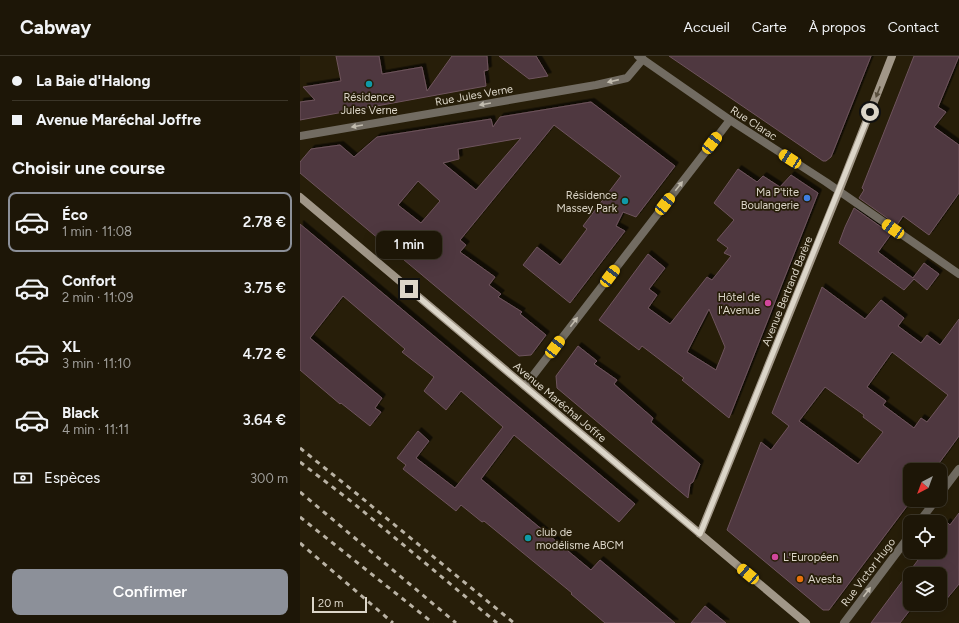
<!DOCTYPE html>
<html lang="fr">
<meta charset="utf-8">
<style>
body{margin:0;font-family:Figtree,sans-serif;background:#2a2315;color:#f1f3f6;height:100vh;display:flex;flex-direction:column;font-size:15px;white-space:nowrap}
*{box-sizing:border-box;margin:0}
p{font-size:13px;color:#a09f9b}
.icon{flex:none;width:22px;height:22px;fill:none;stroke:currentColor;stroke-width:2;stroke-linecap:round;stroke-linejoin:round}
.map{position:relative;flex:1;overflow:hidden}
.sheet{display:flex;flex-direction:column;background:#1d1607;width:300px}
.sheet>*{flex:none}
.banner{display:grid;align-content:center;height:88px;padding:0 12px;background:#1d1607}
.needle{width:26px;rotate:221deg}
.tools{position:absolute;left:603px;top:407px;display:grid;gap:8px}
.tools a{display:grid;place-items:center;width:44px;height:44px;border-radius:8px;background:#1d1607;box-shadow:0 4px 16px #0002,0 0 0 1px #3b3528;font-size:20px}
.scale{position:absolute;left:12px;bottom:10px;width:55px;box-sizing:border-box;padding-left:4px;border:2px solid #dcd6c9;border-top:0;font-size:11px;line-height:14px;white-space:nowrap;color:#dcd6c9;-webkit-text-stroke:3px #271e09;paint-order:stroke}
.end{position:absolute;width:18px;height:18px;margin:-9px;border:5px solid #dcd6c9;background:#111;box-shadow:0 0 0 2px #111}
.from{border-radius:50%}
.bubble{position:absolute;height:28px;border-radius:8px;background:#1d1607;box-shadow:0 4px 16px #0002,0 0 0 1px #3b3528;font-size:13px;font-weight:600;line-height:28px;text-align:center}
.car{position:absolute;width:12px;height:24px;margin:-12px -6px;border-radius:5px;box-shadow:0 0 3px 1px #0007;background:linear-gradient(#f5c518 24%,#345 0 40%,#f5c518 0 76%,#345 0 86%,#f5c518 0)}
.banner b{display:flex;align-items:center;gap:14px;height:38px;font-size:15px}
.banner b+b{border-top:1px solid #3b3528}
.banner i{width:10px;height:10px;background:#f1f3f6}
ul{padding:0;list-style:none}
li{display:flex;align-items:center;gap:12px;height:60px;margin:0 8px 6px;padding:0 4px;border:2px solid transparent;border-radius:8px}
li div{flex:1}
li b{display:block;font-size:15px}
li em{font-style:normal;font-weight:600}
li.selected{border-color:#8c9099}
li>.icon{width:36px;height:36px;stroke-width:1.5}
h2{padding:0 12px;font-size:18px;line-height:48px}
.pay{display:flex;align-items:center;gap:10px;height:44px;padding:0 12px;font-size:15px}
.pay p{margin-inline-start:auto}
.primary-button{display:flex;gap:8px;margin-top:auto;padding:8px 12px}
.primary-button a{flex:1;height:46px;border-radius:8px;background:#8c9099;color:#fff;font-size:16px;font-weight:600;line-height:46px;text-align:center}
header{display:flex;align-items:center;gap:24px;box-sizing:border-box;height:56px;padding:0 20px;background:#1d1607;border-bottom:1px solid #3b3528}
header strong{font-size:19px}
nav{display:flex;gap:22px;margin-inline-start:auto;font-size:14px}
main{display:flex;flex:1;min-height:0}
.map>svg:first-child{display:block}
.building{fill:#4f373f;stroke:#6e545d;fill-rule:evenodd;filter:url(#shadow)}
.lines{fill:none;stroke-linecap:round;stroke-linejoin:round}
.street{stroke:#726c62;stroke-width:8}
.secondary{stroke:#a19788;stroke-width:8}
.rail{stroke:#b9b2a4;stroke-width:3;stroke-dasharray:5 5;stroke-linecap:butt}
.oneway{fill:#c2bcaf}
.oneway2{fill:#584e3c}
.route{stroke:#dcd6c9;stroke-width:5}
.culture-dot{fill:#0f9aa8;stroke:#271e09;stroke-width:1.5}
.shop-dot{fill:#3f7fe0;stroke:#271e09;stroke-width:1.5}
.hotel-dot{fill:#d1479c;stroke:#271e09;stroke-width:1.5}
.food-dot{fill:#e8710a;stroke:#271e09;stroke-width:1.5}
.labels{text-anchor:middle;stroke-width:3.5;stroke-linejoin:round;paint-order:stroke}
.street-label{font-size:11px;fill:#dcd6c9;stroke:#271e09}
.poi-label{font-size:11px;fill:#dcd6c9;stroke:#271e09;text-anchor:end}
</style>
<header>
<strong>Cabway</strong>
<nav><a>Accueil</a><a>Carte</a><a>À propos</a><a>Contact</a></nav>
</header>
<main>
<section class="sheet">
<div class="banner">
<b><i class="from"></i>La Baie d'Halong</b>
<b><i></i>Avenue Maréchal Joffre</b>
</div>
<h2>Choisir une course</h2>
<ul>
<li class="selected"><svg class="icon" aria-label="car" viewBox="0 0 24 24"><path d="M5 17H2v-5l4-1 3-4h7l3 4 3 1v5h-3M9 17h6M6 11h13"/><circle cx="7" cy="17" r="2"/><circle cx="17" cy="17" r="2"/></svg><div><b>Éco</b><p>1 min · 11:08</p></div><em>2.78 €</em></li>
<li><svg class="icon" aria-label="car" viewBox="0 0 24 24"><path d="M5 17H2v-5l4-1 3-4h7l3 4 3 1v5h-3M9 17h6M6 11h13"/><circle cx="7" cy="17" r="2"/><circle cx="17" cy="17" r="2"/></svg><div><b>Confort</b><p>2 min · 11:09</p></div><em>3.75 €</em></li>
<li><svg class="icon" aria-label="car" viewBox="0 0 24 24"><path d="M5 17H2v-5l4-1 3-4h7l3 4 3 1v5h-3M9 17h6M6 11h13"/><circle cx="7" cy="17" r="2"/><circle cx="17" cy="17" r="2"/></svg><div><b>XL</b><p>3 min · 11:10</p></div><em>4.72 €</em></li>
<li><svg class="icon" aria-label="car" viewBox="0 0 24 24"><path d="M5 17H2v-5l4-1 3-4h7l3 4 3 1v5h-3M9 17h6M6 11h13"/><circle cx="7" cy="17" r="2"/><circle cx="17" cy="17" r="2"/></svg><div><b>Black</b><p>4 min · 11:11</p></div><em>3.64 €</em></li>
</ul>
<div class="pay"><svg class="icon" aria-label="cash" viewBox="0 0 24 24"><path d="M3 7h18v10H3z"/><circle cx="12" cy="12" r="2"/></svg>Espèces<p>300 m</p></div>
<div class="primary-button"><a>Confirmer</a></div>
</section>
<div class="map">
<svg width="659" height="567" viewBox="0 0 659 567">
<defs>
<filter id="shadow"><feDropShadow dx="3.5" dy="-3.5" stdDeviation="0" flood-color="#0009"/></filter>
</defs>
<rect width="100%" height="100%" fill="#271e09"/>
<path class="building" d="M36,0H79L82,18L122,11L127,35L152,0H187L188,14L184,15L186,30L0,64V46L15,44L3,31L41,25Z
M199,0H236L248,20L229,23Z
M369,0H571L531,101L526,105H523Z
M614,0H659L638,51L646,56L634,71L659,89V137L629,179L603,160L597,169L559,142L564,134L562,132Z
M291,46L375,110L336,161L323,156L316,170L325,175L270,247L223,209L237,191L260,209L287,173L283,170L321,120L254,69L160,184L166,189L160,196L195,221L189,229L201,238L198,241L222,256L220,258L246,279L231,299L219,300L0,117V106L11,93L40,89L54,101L77,81L191,63L193,71L200,61ZM221,82L176,134L143,107L159,103L158,93ZM118,125L140,145L121,167L98,149Z
M438,113L457,126L463,120L480,131L491,119L518,137L429,362L382,324L384,322L342,290L339,294L299,264L348,198L365,212L349,233L357,239L348,252L370,268L407,221L412,224L431,200L424,197L428,192L417,184L434,164L414,147ZM409,253L425,291L416,314L387,296Z
M554,152L591,178L578,196L613,222L624,207L639,218L627,234L614,223L604,234L539,187L545,171Z
M0,168L335,448L319,466L214,379L181,423L291,514L300,504L375,567H305L271,538L272,537L184,465L182,466L161,449L156,455L103,413L106,409L97,402L118,375L129,385L116,402L155,432L203,371L161,335L146,354L124,335L134,321L102,296L105,293L43,240L10,282L82,342L75,352L81,356L70,370L41,347L40,348L0,314Z
M522,231L565,263L581,244L604,262L598,270L621,287L627,279L640,289L659,263V380L634,414H610V446L529,554H523L427,474L461,386L471,394L489,370L472,357ZM592,296L648,339L627,366L621,362L614,372L583,349L586,345L567,331ZM525,331L564,359L563,361L583,376L558,408L499,365Z
M278,290L297,305L294,308L317,324L314,328L353,362L351,366L400,408L393,426L390,428L388,442L257,332L256,320Z
M659,457V528L640,551V518H610V554L600,567H571L624,496H640V475L647,466L650,469Z
M405,550L426,567H391Z"/>
<g class="lines">
<path class="street" d="M338,0L430,64L526,126L659,218
M0,80L296,29L327,22L343,3
M225,330L430,64
M640,438L659,413
M619,466L636,444
M544,567L610,479"/>
<path class="secondary" d="M0,141L506,567
M400,478L539,135L592,0"/>
<path class="rail" d="M0,392L57,438L214,567
M0,406L52,446L197,567
M0,436L156,567
M0,461L133,567
M0,487L93,567"/>
</g>
<defs><path id="oneway-solid" d="M-6-.8H1V-3.2L6.5 0L1 3.2V.8H-6Z"/></defs>
<g class="oneway">
<use href="#oneway-solid" transform="translate(313 25) rotate(167)"/>
<use href="#oneway-solid" transform="translate(185 48) rotate(170)"/>
<use href="#oneway-solid" transform="translate(57 70) rotate(170)"/>
<use href="#oneway-solid" transform="translate(379 130) rotate(-52)"/>
<use href="#oneway-solid" transform="translate(274 266) rotate(-53)"/>
<use href="#oneway-solid" transform="translate(567 536) rotate(-53)"/>
</g>
<use class="oneway2" href="#oneway-solid" transform="translate(578 36) rotate(111)"/>
<g class="lines">
<path class="route" d="M109,233L400,478L570,56"/>
</g>
<g class="culture-dot">
<circle cx="69" cy="28" r="4"/>
<circle cx="325" cy="145" r="4"/>
<circle cx="228" cy="482" r="4"/>
</g>
<circle class="shop-dot" cx="507" cy="142" r="4"/>
<g class="hotel-dot">
<circle cx="468" cy="247" r="4"/>
<circle cx="475" cy="501" r="4"/>
</g>
<circle class="food-dot" cx="500" cy="523" r="4"/>
<g class="labels">
<g class="street-label">
<text transform="translate(174 39) rotate(-10)" y="4">Rue Jules Verne</text>
<text transform="translate(454 67) rotate(33)" y="4">Rue Clarac</text>
<text transform="translate(487 235) rotate(-68)" y="4">Avenue Bertrand Barère</text>
<text transform="translate(260 346) rotate(40)" y="4">Avenue Maréchal Joffre</text>
<text transform="translate(568 516) rotate(-53)" y="4">Rue Victor Hugo</text>
</g>
<g class="poi-label">
<text x="69" y="45" text-anchor="middle">Résidence<tspan x="69" dy="13">Jules Verne</tspan></text>
<text x="499" y="140">Ma P'tite<tspan x="499" dy="13">Boulangerie</tspan></text>
<text x="317" y="143">Résidence<tspan x="317" dy="13">Massey Park</tspan></text>
<text x="460" y="245">Hôtel de<tspan x="460" dy="13">l'Avenue</tspan></text>
<text x="236" y="480" text-anchor="start">club de<tspan x="236" dy="13">modélisme ABCM</tspan></text>
<text x="483" y="505" text-anchor="start">L'Européen</text>
<text x="508" y="527" text-anchor="start">Avesta</text>
</g>
</g>
</svg>
<div class="tools">
<a><svg class="needle" viewBox="-14 -14 28 28"><path d="M0-13l5 13h-10z" fill="#e53935"/><path d="M0 13l5-13h-10z" fill="#a09f9b"/></svg></a>
<a><svg class="icon" aria-label="locate" viewBox="0 0 24 24"><circle cx="12" cy="12" r="6"/><path d="M12 2v4M12 18v4M2 12h4M18 12h4"/></svg></a>
<a><svg class="icon" aria-label="layers" viewBox="0 0 24 24"><path d="M12 4l9 5-9 5-9-5zM3 14l9 5 9-5"/></svg></a>
</div>
<div class="scale">20 m</div>
<i class="end from" style="left:570px;top:56px"></i>
<i class="end" style="left:109px;top:233px"></i>
<div class="bubble" style="left:76px;top:175px;width:66px">1 min</div>
<i class="car" style="left:412px;top:87px;rotate:38deg"></i>
<i class="car" style="left:490px;top:103px;rotate:303deg"></i>
<i class="car" style="left:365px;top:148px;rotate:38deg"></i>
<i class="car" style="left:593px;top:173px;rotate:304deg"></i>
<i class="car" style="left:310px;top:220px;rotate:37deg"></i>
<i class="car" style="left:255px;top:291px;rotate:37deg"></i>
<i class="car" style="left:448px;top:518px;rotate:310deg"></i>
</div>
</main>
